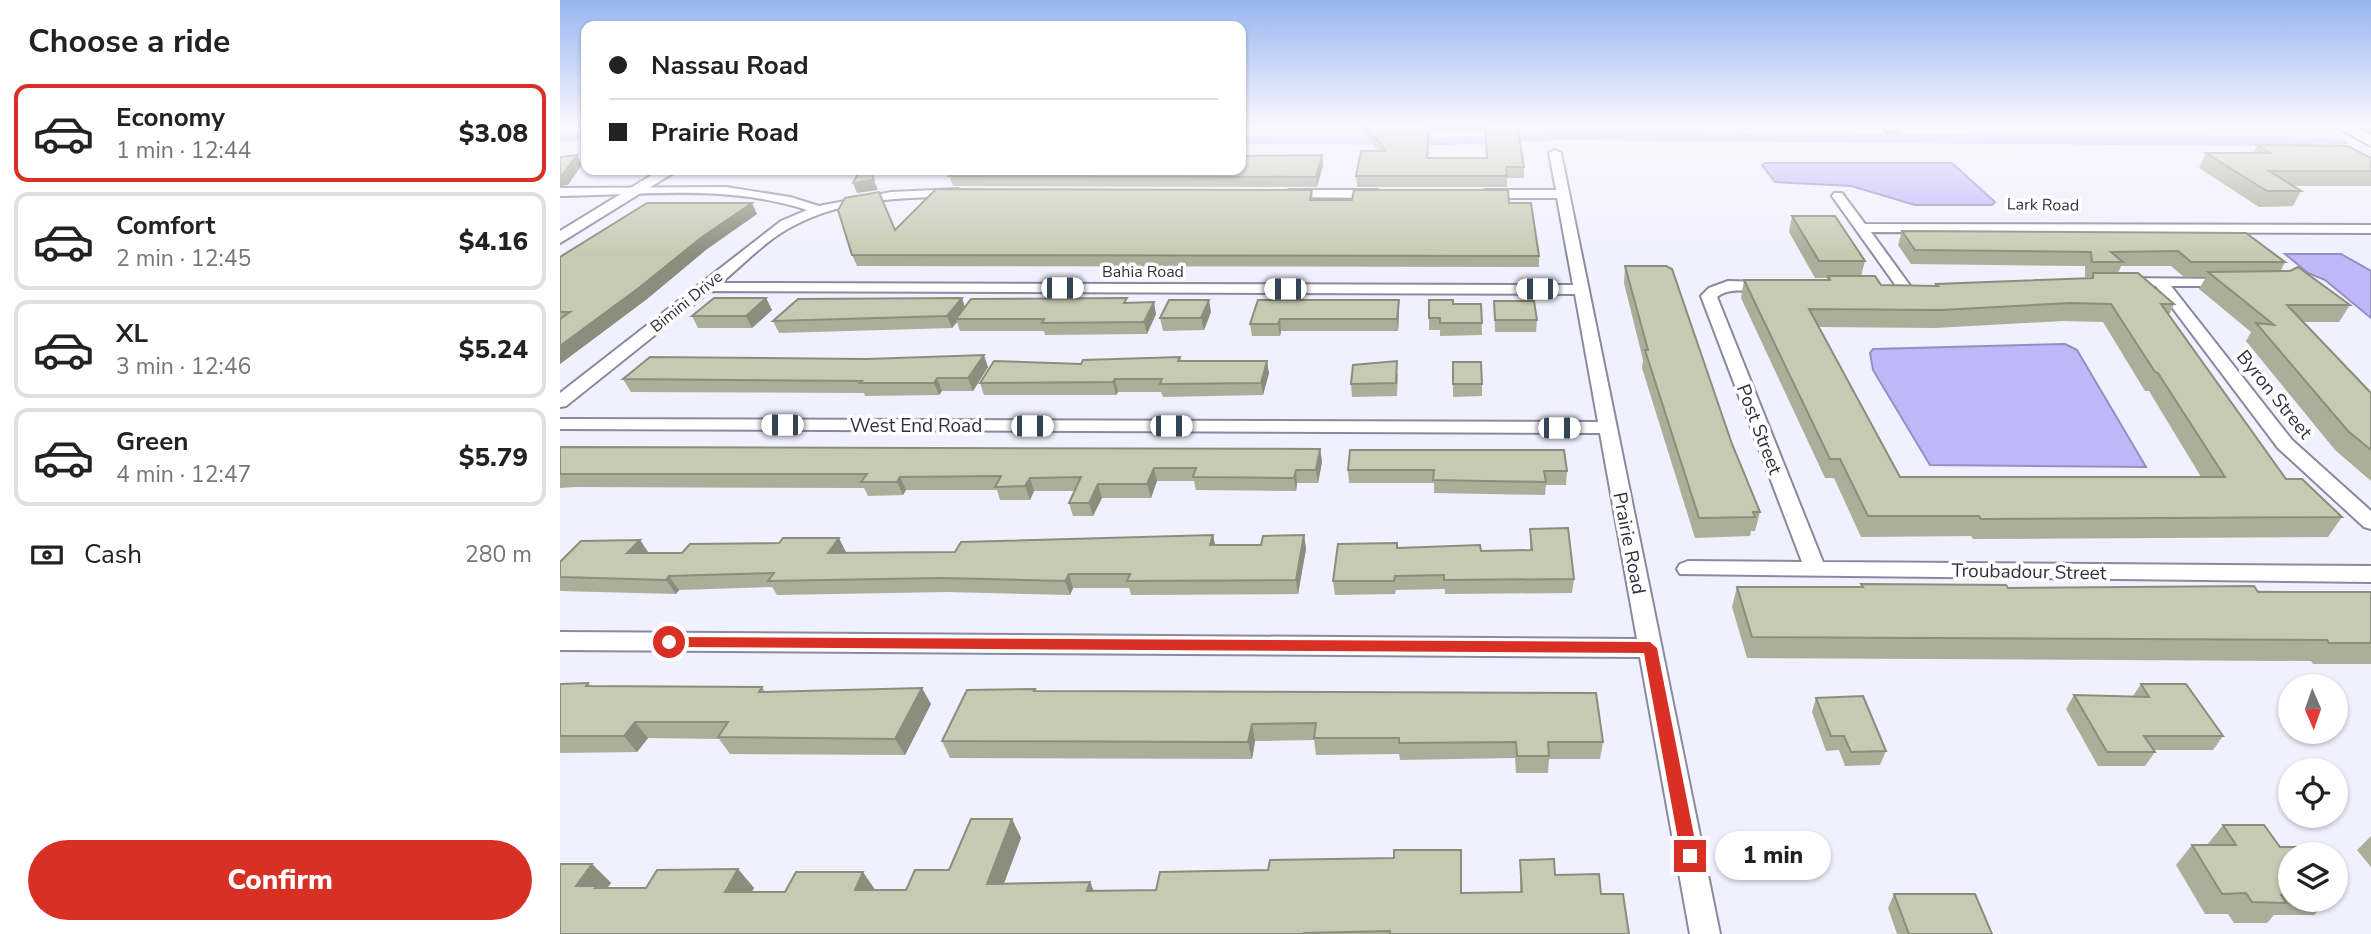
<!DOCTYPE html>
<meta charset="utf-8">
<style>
body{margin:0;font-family:"Nunito Sans",sans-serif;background:#f6f6f6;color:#222;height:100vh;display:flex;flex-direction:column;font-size:26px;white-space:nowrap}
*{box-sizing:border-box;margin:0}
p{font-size:23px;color:#767676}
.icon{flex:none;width:38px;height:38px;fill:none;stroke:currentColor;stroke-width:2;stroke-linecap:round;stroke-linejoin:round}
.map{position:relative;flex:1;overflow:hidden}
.details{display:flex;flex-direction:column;background:#fff;width:560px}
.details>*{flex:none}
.top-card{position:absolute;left:21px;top:21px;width:665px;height:154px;border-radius:14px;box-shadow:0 2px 5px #0004;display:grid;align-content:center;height:154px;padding:0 28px;background:#fff}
.needle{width:46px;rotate:178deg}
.buttons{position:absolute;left:1718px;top:674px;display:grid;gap:14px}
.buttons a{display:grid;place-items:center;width:70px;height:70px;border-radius:50%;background:#fff;box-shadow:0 2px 5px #0004;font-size:35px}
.end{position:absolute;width:32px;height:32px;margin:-16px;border:9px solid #d93025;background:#fff;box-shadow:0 0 0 4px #fff}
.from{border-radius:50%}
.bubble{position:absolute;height:49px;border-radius:24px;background:#fff;box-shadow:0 2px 5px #0004;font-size:23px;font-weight:800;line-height:49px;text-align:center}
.car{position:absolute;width:21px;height:42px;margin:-21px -10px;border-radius:9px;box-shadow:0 0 5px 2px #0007;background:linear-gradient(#fff 24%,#345 0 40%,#fff 0 76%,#345 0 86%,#fff 0)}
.top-card b{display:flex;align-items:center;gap:24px;height:66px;font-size:26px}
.top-card b+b{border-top:2px solid #e0e0e0}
.top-card i{width:18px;height:18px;background:#222}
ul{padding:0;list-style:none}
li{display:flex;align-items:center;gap:21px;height:98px;margin:0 14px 10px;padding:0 14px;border:4px solid #e0e0e0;border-radius:14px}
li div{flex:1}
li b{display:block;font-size:26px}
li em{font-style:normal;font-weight:800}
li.active{border-color:#d93025}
li>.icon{width:63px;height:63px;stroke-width:1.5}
h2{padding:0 28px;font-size:32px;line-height:84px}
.pay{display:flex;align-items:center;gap:18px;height:77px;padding:0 28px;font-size:26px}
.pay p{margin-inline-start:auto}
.cta{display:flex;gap:14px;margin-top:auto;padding:14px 28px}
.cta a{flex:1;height:80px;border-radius:42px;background:#d93025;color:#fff;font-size:28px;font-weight:800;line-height:80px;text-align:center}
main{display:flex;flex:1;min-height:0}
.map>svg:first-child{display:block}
.built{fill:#e6e4fd}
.water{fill:#c0b7f9;stroke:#958fc0;stroke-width:2}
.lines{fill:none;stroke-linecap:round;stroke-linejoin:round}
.canal{fill:#c0b7f9;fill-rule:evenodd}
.minor-casing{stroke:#8b899f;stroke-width:4}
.tertiary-casing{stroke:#8b899f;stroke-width:4}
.secondary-casing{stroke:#8b899f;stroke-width:4}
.minor{fill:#fff;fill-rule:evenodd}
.tertiary{fill:#fff;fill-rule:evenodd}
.secondary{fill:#fff;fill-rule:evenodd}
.wall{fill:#abae99;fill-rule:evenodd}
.shaded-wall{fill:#8b8d7d}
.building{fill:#c7cab2;stroke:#8b8d7d;stroke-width:2;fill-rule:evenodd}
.route{fill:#d93025}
.labels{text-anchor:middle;stroke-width:7;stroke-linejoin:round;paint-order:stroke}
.far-street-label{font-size:16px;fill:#32313b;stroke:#fff}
.street-label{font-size:19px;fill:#32313b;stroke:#fff}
</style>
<main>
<section class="details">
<h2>Choose a ride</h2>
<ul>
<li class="active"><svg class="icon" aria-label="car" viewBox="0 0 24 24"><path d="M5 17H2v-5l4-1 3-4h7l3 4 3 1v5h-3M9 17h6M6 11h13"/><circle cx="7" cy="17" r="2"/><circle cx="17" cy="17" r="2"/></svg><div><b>Economy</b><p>1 min · 12:44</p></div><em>$3.08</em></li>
<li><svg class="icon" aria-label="car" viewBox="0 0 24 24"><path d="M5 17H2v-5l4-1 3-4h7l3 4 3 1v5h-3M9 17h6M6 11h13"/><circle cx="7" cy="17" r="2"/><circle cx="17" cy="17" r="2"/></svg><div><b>Comfort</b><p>2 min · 12:45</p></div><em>$4.16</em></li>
<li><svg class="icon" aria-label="car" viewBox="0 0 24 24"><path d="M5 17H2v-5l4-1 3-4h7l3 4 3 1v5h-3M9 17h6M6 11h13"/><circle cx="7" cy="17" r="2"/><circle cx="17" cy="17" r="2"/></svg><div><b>XL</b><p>3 min · 12:46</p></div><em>$5.24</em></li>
<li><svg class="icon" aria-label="car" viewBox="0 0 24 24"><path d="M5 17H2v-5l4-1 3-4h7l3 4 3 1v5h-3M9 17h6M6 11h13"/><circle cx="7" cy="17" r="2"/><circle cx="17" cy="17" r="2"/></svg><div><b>Green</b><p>4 min · 12:47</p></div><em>$5.79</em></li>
</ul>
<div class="pay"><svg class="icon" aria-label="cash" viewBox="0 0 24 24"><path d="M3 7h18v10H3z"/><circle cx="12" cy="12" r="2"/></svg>Cash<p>280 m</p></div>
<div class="cta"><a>Confirm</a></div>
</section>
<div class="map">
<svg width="1811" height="934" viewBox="0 0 1811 934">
<rect width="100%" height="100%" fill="#f1f0fe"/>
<path class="built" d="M1402,124H1759L1783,137L1414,135Z"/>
<path class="water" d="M1205,163H1392L1435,202L1432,205H1355L1291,186L1215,182L1202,165Z
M1725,254H1781L1811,271V318L1765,280L1748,273Z
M1505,344L1517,350L1586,467L1370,465L1313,370L1310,353L1313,349Z"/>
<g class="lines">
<path class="canal" d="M1003,132L1714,136L1782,139L1789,143L1782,147L1003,140L888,145L681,144V136L888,137Z
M0,133H26V141H0Z"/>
<g class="minor-casing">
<path id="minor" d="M1177,124H1188L1189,128L1180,130Z
M1321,124H1332L1337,130L1327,132Z
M995,150L1001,153L1160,934H1130L1080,657L0,650V632L1077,639L1040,433L0,429V419L1038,422L1015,294L150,291L6,406L0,407V393L221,221L247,210C168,184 81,195 0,196V188L166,187L230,197L259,206L331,192L398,189L404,193L398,197C342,197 284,199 233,226C207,239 184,264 161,283L1013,285L997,198H925L919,194L925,190H996L989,153Z
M729,190H818L824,194L818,198L725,197L723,194Z
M1274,193H1282L1305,224L1811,225V233L1311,232L1351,287L1344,291L1339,290L1272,196Z
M1563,278L1675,279L1677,282L1670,286H1611L1732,440L1811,511V529L1804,527L1718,448L1596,286L1558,285L1556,282Z
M1168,281L1208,282L1215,286C1200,298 1174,283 1157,297L1263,562L1811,566V582L1120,574L1117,569L1120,564L1128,561L1242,562L1141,296L1149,288Z"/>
</g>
<g class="tertiary-casing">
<path id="tertiary" d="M100,170H118L0,243V231Z"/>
</g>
<g class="secondary-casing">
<path id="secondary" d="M1771,124H1791L1811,134V146Z"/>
</g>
<use href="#minor" class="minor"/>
<use href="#tertiary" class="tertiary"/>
<use href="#secondary" class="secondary"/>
</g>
<path class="wall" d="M798,124H988V125L957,126L964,167V178H947V187H797L796,176L818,151ZM870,131H925L927,158H868Z
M1092,124H1139L1093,125Z
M1204,124H1243L1205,125Z
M1483,124H1542L1484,125Z
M1697,145L1811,158V186H1734L1741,191L1733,206L1699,207L1639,168L1646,153H1694Z
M762,155L763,165L757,187L393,186L389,176Z
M752,190L753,200L949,203L979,256V267L297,266L292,255L335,230Z
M197,214L147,249L87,299L0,364V257Z
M1232,216L1305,261L1301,276L1321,285L1376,286V284L1531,278V277H1525V266L1351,264L1338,245L1342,231L1686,233L1725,262L1720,272L1790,305L1779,322H1744L1811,393V481L1775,450L1686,341L1691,332L1639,289L1646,277H1624L1611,266H1561L1558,273L1614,304L1609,315L1726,479L1782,517L1768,537L1413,539L1411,536L1301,537L1274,478H1265L1181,298L1184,280H1267V278H1255L1229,232ZM1503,321L1543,322L1585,391H1589L1641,477H1340L1259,327L1375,328Z
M1065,266L1172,444L1200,512L1195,531H1191L1190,536L1135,538L1082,368L1083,360L1064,283Z
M206,298L212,310L192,328H138L132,316Z
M698,300L839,312L838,331H721L720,336H692L690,324Z
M934,301L977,320L976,332H935Z
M568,302L596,314L587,334L485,335L484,331H400L397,322L392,328L219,333L213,321Z
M893,304H921L922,335L880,336V330H869V318Z
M651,312L644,330L603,331L600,318Z
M620,357L621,361L709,373L703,395L603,397L601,392H558L556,395H424L420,383L521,364Z
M893,362L922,384V396L893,397Z
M428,367L413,391H382L379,395L305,396L304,393L71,392L63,379Z
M838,374L837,396L792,397L791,384Z
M0,447L760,449L762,462L758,483H737L736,491L636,490L634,481H597L591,498H542L533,516H513L509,503L515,491H474L470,500H440L437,490H346L343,495L308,496L304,488L16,487L0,488Z
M790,450L1007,471L1006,485H986L985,495L874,493V483H789L788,470Z
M970,529L1014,579L1012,593L885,594V589L836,590L835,594L775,595L773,581L837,543V548L921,551L970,550Z
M653,535L655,545H701L744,535L746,549L738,594L571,595L569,588H513L510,595L387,592L217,595L212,587L119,590L116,594L0,591V562L80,540L89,553L286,552L285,553L395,552Z
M1301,584L1448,588L1811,592V664H1753L1751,661L1187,658L1172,607L1177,587H1300Z
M28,683L31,686L202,687L205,692L371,704L345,755L170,754L159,739L88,738L77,752L0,753V684Z
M1581,684L1663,736L1653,750H1594L1595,752L1585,766H1538L1506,709L1514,695L1573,696Z
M476,691L1043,742L1040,759H989L988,773H956L955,758L840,760L839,754L756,755L754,740L695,741L692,759L390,758L382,741Z
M1256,698L1326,751L1320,765L1285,766L1279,750L1266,751L1252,712Z
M452,819L461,838L444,883L530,882L534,891L901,893L960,892V860L1041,894L1069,934H0L32,864L51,883L47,888H86L178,869L194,888L191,892L346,890L389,870Z
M1663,825L1720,847L1731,854V900H1769L1754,915H1714L1707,923H1674L1668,914H1645L1616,865L1632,845H1647Z
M1811,836V867L1797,850Z
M1334,894L1432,934H1337L1328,908Z"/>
<path class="shaded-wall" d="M17,155L22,165L8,185L0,186V175Z
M762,155L763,165L757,187L756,177Z
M314,180L318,190L297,193L293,183Z
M192,203L197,214L147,249L87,299L0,364V346L142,237Z
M206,298L212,310L192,328L186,316Z
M402,298L406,310L396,319L397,322L392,328L387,316Z
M649,300L651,312L644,330L641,318Z
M839,300V312L838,331L837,319Z
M594,302L596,314L587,334L584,322Z
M720,319L721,331L720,336L718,324Z
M424,355L428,367L413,391L408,378Z
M707,361L709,373L703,395L701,383Z
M377,378L382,391L379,395L374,383Z
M555,379L558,392L556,395L553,382Z
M760,449L762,462L758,483L756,470Z
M594,468L597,481L591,498L587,484Z
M736,470L737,483L736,491L734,478Z
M340,477L346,490L343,495L337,482Z
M470,478L474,491L470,500L465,486Z
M538,484L542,498L533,516L529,503Z
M653,535L656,549L650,545Z
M744,535L746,549L738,594L736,580Z
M279,538L286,552L276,567L268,553Z
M80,540L89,554L67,553Z
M509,574L513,588L510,595L505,581Z
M109,576L119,590L116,594L106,580Z
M362,688L371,704L345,755L335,739Z
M75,722L88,738L77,752L64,736Z
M692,724L695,741L692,759L688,742Z
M452,819L461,838L437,902L427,884Z
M32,864L51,883L44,892L16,886Z
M178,869L194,888L181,911L165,892Z
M303,872L316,891L295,890Z
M530,882L538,901L527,891Z"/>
<path class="building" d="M805,124H869L867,158H927L925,124H957L964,167H946L947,176H796L801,151H826Z
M1697,145L1788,146L1811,158V171H1709L1741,191H1707L1646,153H1710Z
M17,155L2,175H0V157Z
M762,155L756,177L389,176L396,170H681V156Z
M300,170H310L314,180L293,183Z
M376,189L752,190L750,200H792L794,190H948L949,203H971L979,256L292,255L278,210L285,198L319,192L335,230Z
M87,203H192L142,237L80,287L0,346V319L10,312H0V257Z
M1232,216H1275L1305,261H1259Z
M1342,231L1686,233L1725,262H1631L1618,251L1551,252L1563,262H1532L1531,252L1355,250Z
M1065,266H1106L1112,269L1172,444L1200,512H1193L1195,517L1139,518L1085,350H1088Z
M1738,267L1790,305H1727L1811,393V450L1788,431L1696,323L1714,325L1648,272L1730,271Z
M1533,273H1578L1614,304H1601L1726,479H1742L1782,517L1421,519L1419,516H1308L1280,459H1270L1184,280H1270L1268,276H1315L1321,285L1378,286L1376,284L1533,278ZM1510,303L1551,304L1595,372L1598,373L1665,477H1340L1249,309L1381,310Z
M154,298H206L186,316H132Z
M402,298L387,316L213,321L238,299Z
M567,298L564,303L594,302L584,322L482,323L484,319H396L411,299Z
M609,300H649L641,318H600Z
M698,300H839L837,319H720L718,324H690Z
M869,300H893V304H921L922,323H880V318H869Z
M934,301H974L977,320H935Z
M424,355L408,378H377L374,383H300L302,381L63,379L90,357L306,359Z
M620,357L618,361H707L701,383L600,384L602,379H555L553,382L420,383L434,361L521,364L523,360Z
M837,361L836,383L791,384L793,365Z
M893,362H921L922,384H893Z
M0,447L760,449L756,470H736L734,478L633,477L636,468H594L587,484H538L529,503H509L521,477L470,478L465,486L435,487L441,476L340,477L337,482H301L307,474H0Z
M790,450H1004L1007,471H984L986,482L873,480L874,470H788Z
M1008,528L1014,579L884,580V575L835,576L834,581H773L778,544L837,543V548L920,545L921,551L972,550L970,529Z
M653,535L650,545H701L703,536L744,535L736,580L567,581L570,574H509L505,581L381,578L208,581L214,573L109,576L106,580L0,577V562L21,541L80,540L67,553H122L130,544L219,543L223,538H279L268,553L395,552L401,542Z
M1301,584L1446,585L1448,588L1694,586L1698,592H1811V643H1769L1767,640L1192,637L1177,587H1303Z
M28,683L26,686L202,687L199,692L362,688L335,739L158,737L168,722H75L64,736H0V684Z
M1581,684H1626L1663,736H1584L1595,752H1547L1514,695L1589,697Z
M475,689L474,691L1036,693L1043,742H988L989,756H957L956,742L839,743V738H754L756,723L692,724L688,742L382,741L407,690Z
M1303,696L1326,751L1291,752L1284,736H1271L1256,698Z
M411,819H452L427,884L530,882L527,891L596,890L600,872L708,870L710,860L834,858V850H901V893L962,892L960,860L994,859L995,875L1039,874L1041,894H1063L1069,934H830V931L744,933V934H0V864H32L16,886H37L35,888H86L97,870L178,869L165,892H225L236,872H303L295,890H346L355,870H389Z
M1663,825H1704L1720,847H1740L1745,854H1731V895H1721L1726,903L1692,902L1686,893L1662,894L1632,845H1676Z
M1334,894H1415L1432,934H1349Z"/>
<linearGradient id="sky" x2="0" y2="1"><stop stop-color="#98b5ef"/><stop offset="0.49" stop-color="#f9f8ff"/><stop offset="1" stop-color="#f9f8ff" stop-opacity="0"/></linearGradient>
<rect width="1811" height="255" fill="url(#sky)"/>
<path class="route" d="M109,637L1090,642L1097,648L1138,856L1130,864L1121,856L1084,653L109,647L102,642Z"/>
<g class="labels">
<g class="far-street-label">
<text transform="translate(1483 204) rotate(1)" y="6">Lark Road</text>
<text x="583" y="277">Bahia Road</text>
<text transform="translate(126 301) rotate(-39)" y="6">Bimini Drive</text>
</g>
<g class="street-label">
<text transform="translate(1715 394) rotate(51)" y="7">Byron Street</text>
<text x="356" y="432">West End Road</text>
<text transform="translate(1200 429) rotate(69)" y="7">Post Street</text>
<text transform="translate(1070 543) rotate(79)" y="7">Prairie Road</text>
<text transform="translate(1469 571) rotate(1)" y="7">Troubadour Street</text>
</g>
</g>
</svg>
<div class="buttons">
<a><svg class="needle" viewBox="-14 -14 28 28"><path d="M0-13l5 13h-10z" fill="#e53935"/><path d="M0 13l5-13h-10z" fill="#767676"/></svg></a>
<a><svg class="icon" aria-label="locate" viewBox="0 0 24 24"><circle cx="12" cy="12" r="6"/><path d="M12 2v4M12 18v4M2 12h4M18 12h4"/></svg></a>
<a><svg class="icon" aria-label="layers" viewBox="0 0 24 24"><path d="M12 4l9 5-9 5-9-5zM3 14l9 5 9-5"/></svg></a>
</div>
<i class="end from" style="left:109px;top:642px"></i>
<i class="end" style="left:1130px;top:856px"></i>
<div class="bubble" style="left:1155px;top:831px;width:116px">1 min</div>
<i class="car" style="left:502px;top:288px;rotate:90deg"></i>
<i class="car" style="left:725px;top:289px;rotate:270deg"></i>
<i class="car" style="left:977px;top:289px;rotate:270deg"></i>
<i class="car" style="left:222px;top:425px;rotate:270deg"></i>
<i class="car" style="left:472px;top:426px;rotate:90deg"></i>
<i class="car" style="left:611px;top:426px;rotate:90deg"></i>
<i class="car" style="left:999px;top:428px;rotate:90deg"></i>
<div class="top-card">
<b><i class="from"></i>Nassau Road</b>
<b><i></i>Prairie Road</b>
</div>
</div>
</main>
